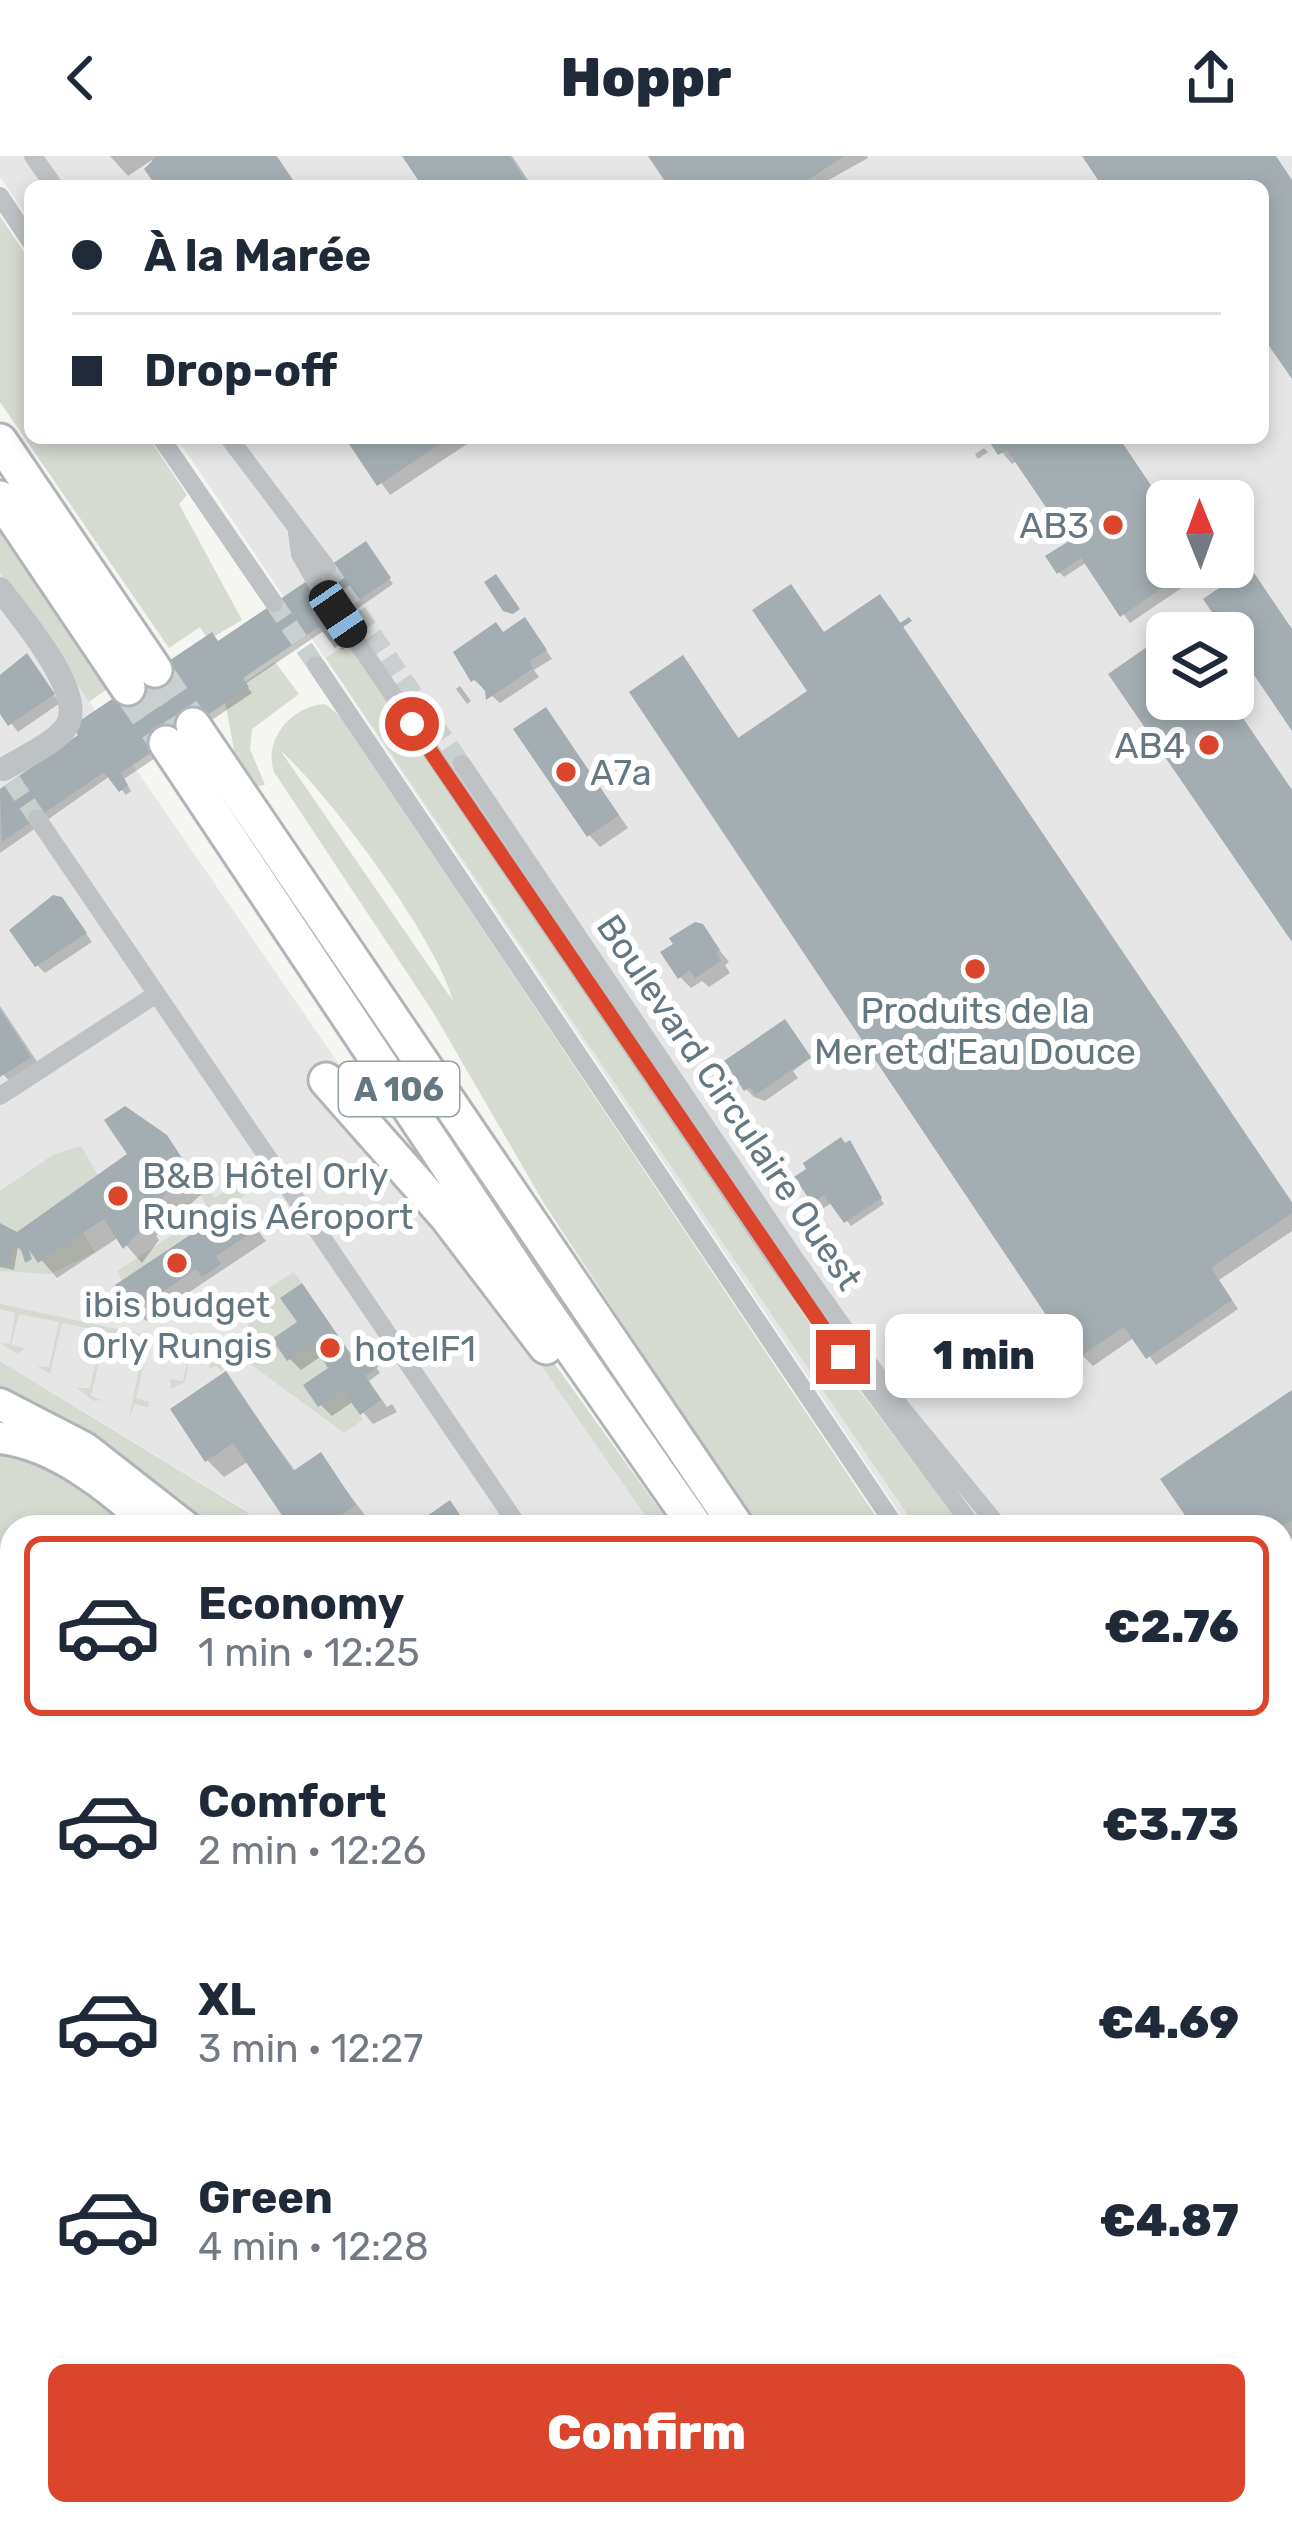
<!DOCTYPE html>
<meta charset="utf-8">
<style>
body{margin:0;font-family:Rubik,sans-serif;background:#f6f6f7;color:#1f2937;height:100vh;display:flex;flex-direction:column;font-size:45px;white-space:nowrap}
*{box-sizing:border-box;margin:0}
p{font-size:39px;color:#747a83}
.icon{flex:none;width:66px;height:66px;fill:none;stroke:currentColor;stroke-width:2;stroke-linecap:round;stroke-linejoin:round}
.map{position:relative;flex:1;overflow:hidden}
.details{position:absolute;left:0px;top:1359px;width:1293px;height:1011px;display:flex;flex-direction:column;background:#fff;border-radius:36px 36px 0 0;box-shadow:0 6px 18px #0003}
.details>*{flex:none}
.hud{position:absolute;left:24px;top:24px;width:1245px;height:264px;border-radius:18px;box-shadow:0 6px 18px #0003;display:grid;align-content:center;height:264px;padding:0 48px;background:#fff}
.needle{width:78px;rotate:359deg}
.buttons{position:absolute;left:1146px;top:324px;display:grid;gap:24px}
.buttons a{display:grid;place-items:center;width:108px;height:108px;border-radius:18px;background:#fff;box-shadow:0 6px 18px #0003;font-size:60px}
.end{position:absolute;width:54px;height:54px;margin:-27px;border:15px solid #db452b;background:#fff;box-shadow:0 0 0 6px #fff}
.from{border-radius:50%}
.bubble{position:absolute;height:84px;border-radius:18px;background:#fff;box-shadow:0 6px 18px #0003;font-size:39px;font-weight:800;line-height:84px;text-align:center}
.car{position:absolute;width:36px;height:72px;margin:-36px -18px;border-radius:15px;box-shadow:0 0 9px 3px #0007;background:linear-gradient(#222 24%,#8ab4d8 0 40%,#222 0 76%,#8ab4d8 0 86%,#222 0)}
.hud b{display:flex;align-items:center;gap:42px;height:114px;font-size:45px}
.hud b+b{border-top:3px solid #e0e1e3}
.hud i{width:30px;height:30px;background:#1f2937}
ul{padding:21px 0 0;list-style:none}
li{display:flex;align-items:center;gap:36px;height:180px;margin:0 24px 18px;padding:0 24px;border:6px solid transparent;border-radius:18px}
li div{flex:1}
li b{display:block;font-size:45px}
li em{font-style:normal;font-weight:800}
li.selected{border-color:#db452b}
li>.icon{width:108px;height:108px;stroke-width:1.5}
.primary-button{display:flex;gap:24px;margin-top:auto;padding:24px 48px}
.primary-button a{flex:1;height:138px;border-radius:18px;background:#db452b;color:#fff;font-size:48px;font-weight:800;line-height:138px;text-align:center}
header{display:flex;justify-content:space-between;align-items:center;height:156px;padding:0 48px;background:#fff;font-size:54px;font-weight:800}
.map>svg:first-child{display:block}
.built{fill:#e5e6e5;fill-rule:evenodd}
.green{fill:#d6dbd2;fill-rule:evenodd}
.shadow{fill:#0003}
.building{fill:#a4aeb2}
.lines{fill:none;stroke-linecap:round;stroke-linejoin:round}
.minor-tunnel{stroke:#cacfcf;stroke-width:18;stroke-dasharray:18 9;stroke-linecap:butt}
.motorway-tunnel{stroke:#cacfcf;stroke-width:33;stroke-dasharray:33 16;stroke-linecap:butt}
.secondary-casing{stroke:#b0b6ba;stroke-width:33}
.trunk-casing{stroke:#b1b5b8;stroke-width:36}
.motorway-casing{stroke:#b1b5b8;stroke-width:39}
.minor{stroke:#bec2c5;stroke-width:18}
.tertiary{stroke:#bec2c5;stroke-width:24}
.secondary{stroke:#fff;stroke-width:27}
.trunk{stroke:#fff;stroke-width:30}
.motorway{stroke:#fff;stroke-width:33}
.route{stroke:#db452b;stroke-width:15}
.poi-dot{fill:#db452b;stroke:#fff;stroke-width:4.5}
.labels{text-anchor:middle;stroke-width:12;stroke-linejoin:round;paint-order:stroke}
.shield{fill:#fff;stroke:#93a0a7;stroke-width:3}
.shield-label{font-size:33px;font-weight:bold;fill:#657781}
.poi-label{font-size:36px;fill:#657781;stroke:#fff;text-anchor:start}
.street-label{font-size:36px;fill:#657781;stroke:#fff}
</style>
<header><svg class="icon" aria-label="back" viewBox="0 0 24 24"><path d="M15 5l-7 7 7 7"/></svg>Hoppr<svg class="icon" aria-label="share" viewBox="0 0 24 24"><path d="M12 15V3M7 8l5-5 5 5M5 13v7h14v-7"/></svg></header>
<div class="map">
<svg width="1292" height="2368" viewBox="0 0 1292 2368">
<rect width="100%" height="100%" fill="#f5f5f1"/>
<path class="built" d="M0,0H1292V1951L1281,1935V1371H909L177,282H1263V30H30V65L0,21ZM1167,345H1233V411H1167ZM1167,477H1233V543H1167Z
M0,416L345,917L653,1371H262L246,1354L0,1205Z"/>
<path class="green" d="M0,60L30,105V282H149L187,339L179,348L242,464L208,484L200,471L169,492L0,246Z
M0,369L107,533L89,546L0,416Z
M348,487L829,1195L963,1371H916L326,502Z
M275,506L299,538L252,573L250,593L265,629L257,630L235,599L224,540Z
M325,548L339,559L883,1371H756L545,1049L433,856L274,616C263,584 291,550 325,548ZM280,594C329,638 437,783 453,845Z
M81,990L99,1021L17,1076L0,1067V1035L54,998Z
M241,1008L257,1031L122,1125L117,1115L172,1079L166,1068L177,1056L186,1065L206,1048L198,1037L207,1031L215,1042L236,1028L229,1016Z
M432,1052L559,1214L672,1371H653Z
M83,1077L95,1096L50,1118L0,1115V1109L10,1110L13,1091L21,1093L25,1107L32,1103L29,1094L38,1107Z
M294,1116L302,1127L281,1142L297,1166L287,1204L312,1188L328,1212L304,1230L343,1235L363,1264L344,1277L249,1207L248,1145Z
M0,1148L211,1193L235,1201L221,1216L217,1210L209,1213L211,1200L191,1197L185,1226L171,1233L170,1223L183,1225L190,1195L149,1185L136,1242L149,1246L148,1251L135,1248L129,1262L145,1184L106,1176L91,1240L102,1244L94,1245L77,1232H90L103,1175L62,1167L50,1218L37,1210L49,1211L59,1166L19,1158L11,1189L25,1192L17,1198L0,1187L10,1188L15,1157L0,1153Z
M0,1205L246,1355L262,1371H201C145,1310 73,1272 0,1234Z
M0,1295L49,1308L138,1371H12V1520L0,1516Z
M0,1611L12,1612V1902L0,1894Z
M1281,1969L1292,1984V2164L1281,2148Z"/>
<path class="shadow" d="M110,0H277L297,30H159L152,4L128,20Z
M405,0H512L532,30H425Z
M652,0H867L868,2L818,30H672Z
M349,282H463L467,288L390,339Z
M990,282H1119L1167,354V411L1208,414L1130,467L1087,406L1064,421L1059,416L1073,386L1018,304L1012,308Z
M984,292L988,296L978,303L975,298Z
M370,394L393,428L334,469L347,490L342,494L325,474L245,528L252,537L124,623L131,635L126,639L110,620L0,697V636Z
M790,432L826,479L880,442L891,453L1292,1046V1075L1219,1124L1238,1153L1156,1209L1135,1181L1093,1210L1082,1199L683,503L740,584L811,536Z
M532,473L552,503L534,514L539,521L500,547L474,524L457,496Z
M26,501L60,547L18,576L0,553V519Z
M460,530L471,545L467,548L456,533Z
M546,555L628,672L600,691L589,679Z
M69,752L92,786L45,817L37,809Z
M701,771L729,806L725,809L730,817L709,831L702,825L691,832L680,821Z
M0,850L46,919L20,936L0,915Z
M793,875L811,902L793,915L798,922L765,945L754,941L746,933Z
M165,981L206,1034L156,1080L159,1084L142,1107L119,1081L57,1122L32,1093L25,1094L29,1107L18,1090L14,1114L0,1111V1071L18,1079Z
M849,988L884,1048L851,1070L833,1046L822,1053L814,1045Z
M238,1049L266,1085L146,1165L135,1154Z
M301,1131L352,1200L367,1197L380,1217L369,1225L387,1251L392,1248L397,1256L373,1268L354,1245L332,1260L321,1249L332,1213L323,1199L301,1214L290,1203L301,1167Z
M225,1219L296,1316L320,1300L371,1367L293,1371L249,1305L224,1321L207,1304Z
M1292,1238V1382L1281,1389V1371H1196Z
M1281,1523L1292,1539L1285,1553L1281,1549Z
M1281,1620L1292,1626V1733L1281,1727Z
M9,2076H12V2098L5,2095Z
M0,2239L12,2251V2271L0,2265Z
M0,2320L10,2329L3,2337L0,2336Z
M88,2358H134L141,2365L99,2368Z
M231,2358H255L247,2368Z
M342,2358H388L386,2368H341Z"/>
<path class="building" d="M157,0H276L297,30H156L144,13Z
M402,0H509L530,30H422Z
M648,0H844L799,30H668Z
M1082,0H1276L1292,24V223L1263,181V30H1102Z
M345,282H449L377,330Z
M987,282H1119L1167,353V411H1193L1120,461L1081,402L1057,418L1045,400L1069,385L1007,294L998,299Z
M366,385L391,422L331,463L345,484L335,492L319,471L243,522L249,531L121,617L128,629L119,636L104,616L2,686L0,633L78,579L72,570L212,476L218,485Z
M1250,411L1292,473V575L1233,488V477H1226L1203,443Z
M496,418L520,453L513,458L503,455L484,426Z
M791,428L824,476L880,438L900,467L909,461L912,465L903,471L1292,1047V1057L1211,1112L1232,1144L1146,1203L1124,1171L1079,1201L1050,1165L629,536L683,499L738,582L807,535L752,454Z
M525,461L547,494L529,505L533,512L486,544L485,535L475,523L471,526L453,496L496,466L503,476Z
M1167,477V543H1230L1292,634V786L1108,518Z
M27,497L55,538L8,570L0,558V519Z
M546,551L619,659L587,681L513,573Z
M53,739L62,741L87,777L35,811L9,774Z
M695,766L703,768L720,794L716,797L721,805L695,822L690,814L678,823L660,796L673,788L669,782Z
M0,854L31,901L0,921Z
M785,863L811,901L755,939L750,931L744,935L724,905Z
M125,950L167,979L191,1016L173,1028L155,1051L158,1056L123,1093L104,1063L38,1107L29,1094L32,1103L25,1107L21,1093L13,1091L10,1110L0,1109V1067L17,1076L127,998L104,964Z
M841,981L845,987L850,984L882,1042L844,1067L824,1039L812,1047L794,1021L806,1013L803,1007Z
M239,1046L257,1073L216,1100L221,1108L202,1121L196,1113L133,1156L115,1129Z
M302,1127L350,1197L362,1189L378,1211L365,1220L381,1244L360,1259L343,1235L318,1251L303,1229L328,1212L312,1188L287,1205L272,1183L297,1166L280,1142Z
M226,1215L293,1315L321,1296L356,1349L323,1371H290L233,1287L205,1306L170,1253Z
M1292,1234V1364L1281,1371H1193L1160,1323Z
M450,1344L468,1371H409L433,1356Z
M1281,1616L1292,1622V1710L1281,1730Z
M84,2358H137L132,2365L136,2368H117V2362L95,2368Z
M339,2358H379L378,2368H338Z
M526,2358H579L580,2368H527Z
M601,2358H672L668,2368H606Z"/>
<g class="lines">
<path class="minor-tunnel" d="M327,412L462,608
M313,421L338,458
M274,447L316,509
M12,625L37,662"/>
<path class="motorway-tunnel" d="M155,514L193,569
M128,532L166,587"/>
<g class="secondary-casing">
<path id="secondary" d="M0,1555L12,1573
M1072,2358L1080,2368
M1110,2358L1119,2368"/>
</g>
<g class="trunk-casing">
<path id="trunk" d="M0,1248L85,1292L186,1371
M0,1282C55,1288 113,1333 151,1371
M0,1540L12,1542
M0,1585L12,1587
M1281,1777L1292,1778
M1281,1828L1292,1830"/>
</g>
<g class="motorway-casing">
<path id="motorway" d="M0,285L155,514
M0,342L128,532
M193,569L737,1371
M166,587L532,1136L696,1371
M326,924L446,1060L546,1191
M1281,2177L1292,2193
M1281,2237L1292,2253"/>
</g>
<path class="minor" d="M33,0L54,30
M0,40L30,85
M161,282L274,447
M229,282L327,412
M297,377L300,398L313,421
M338,458L773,1100L973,1371
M316,509L896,1371
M462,608L795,1103L895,1244L999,1371
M37,662L519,1371
M0,940L155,839
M1281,1919L1292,1935
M1281,1942L1292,1958
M0,2005L12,2000
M0,2017L12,2019
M0,2112L12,2122
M0,2191L12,2150
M0,2207L12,2214
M184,2358L195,2368
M161,2368L169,2358
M270,2368L272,2358"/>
<path class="tertiary" d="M0,433C19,459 89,539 66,571C54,588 22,602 4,613
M0,1907L12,1914
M0,1927L12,1936"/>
<use href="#secondary" class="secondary"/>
<use href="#trunk" class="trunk"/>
<use href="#motorway" class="motorway"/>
</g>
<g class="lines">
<path class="route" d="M412,568L843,1201"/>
</g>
<g class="poi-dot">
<circle cx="1113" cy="369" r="12"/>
<circle cx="1209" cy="589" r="12"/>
<circle cx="566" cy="616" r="12"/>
<circle cx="975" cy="813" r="12"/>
<circle cx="118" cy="1040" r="12"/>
<circle cx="177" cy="1107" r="12"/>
<circle cx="330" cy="1192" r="12"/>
</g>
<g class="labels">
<rect class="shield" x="339" y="906" width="120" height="54" rx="9"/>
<g class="shield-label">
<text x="399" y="945">A 106</text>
</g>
<g class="poi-label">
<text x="1089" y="382" text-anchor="end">AB3</text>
<text x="1185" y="602" text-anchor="end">AB4</text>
<text x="590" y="629">A7a</text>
<text x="975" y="867" text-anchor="middle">Produits de la<tspan x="975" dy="41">Mer et d'Eau Douce</tspan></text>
<text x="142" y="1032">B&amp;B Hôtel Orly<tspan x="142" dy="41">Rungis Aéroport</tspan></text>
<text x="177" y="1161" text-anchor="middle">ibis budget<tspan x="177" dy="41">Orly Rungis</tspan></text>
<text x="354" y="1205">hotelF1</text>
</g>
<g class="street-label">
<text transform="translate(730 946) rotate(56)" y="13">Boulevard Circulaire Ouest</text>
</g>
</g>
</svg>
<div class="buttons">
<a><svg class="needle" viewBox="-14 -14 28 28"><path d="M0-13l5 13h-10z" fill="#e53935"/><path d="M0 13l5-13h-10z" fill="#747a83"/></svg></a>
<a><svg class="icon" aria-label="layers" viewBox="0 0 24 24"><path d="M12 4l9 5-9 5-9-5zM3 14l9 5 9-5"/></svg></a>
</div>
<i class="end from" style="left:412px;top:568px"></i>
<i class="end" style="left:843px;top:1201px"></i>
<div class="bubble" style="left:885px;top:1158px;width:198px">1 min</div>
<i class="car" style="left:338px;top:458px;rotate:146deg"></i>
<div class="hud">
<b><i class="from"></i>À la Marée</b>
<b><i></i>Drop-off</b>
</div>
<section class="details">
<ul>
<li class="selected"><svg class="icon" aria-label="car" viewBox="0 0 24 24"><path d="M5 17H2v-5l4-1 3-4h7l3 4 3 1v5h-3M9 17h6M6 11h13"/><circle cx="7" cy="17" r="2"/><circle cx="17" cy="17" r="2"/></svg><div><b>Economy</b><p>1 min · 12:25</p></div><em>€2.76</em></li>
<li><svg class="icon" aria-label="car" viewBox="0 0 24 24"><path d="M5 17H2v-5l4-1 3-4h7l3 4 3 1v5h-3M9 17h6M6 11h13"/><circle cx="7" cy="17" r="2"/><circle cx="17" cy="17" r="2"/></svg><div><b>Comfort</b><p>2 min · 12:26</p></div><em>€3.73</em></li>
<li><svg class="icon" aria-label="car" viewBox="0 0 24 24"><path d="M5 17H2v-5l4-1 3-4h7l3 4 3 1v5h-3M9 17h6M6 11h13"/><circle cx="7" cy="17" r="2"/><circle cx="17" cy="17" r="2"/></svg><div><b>XL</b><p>3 min · 12:27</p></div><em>€4.69</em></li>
<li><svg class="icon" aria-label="car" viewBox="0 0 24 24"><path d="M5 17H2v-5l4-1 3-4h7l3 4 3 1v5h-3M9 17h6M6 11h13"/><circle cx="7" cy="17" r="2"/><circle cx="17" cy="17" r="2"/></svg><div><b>Green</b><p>4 min · 12:28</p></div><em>€4.87</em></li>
</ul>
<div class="primary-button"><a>Confirm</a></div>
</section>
</div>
